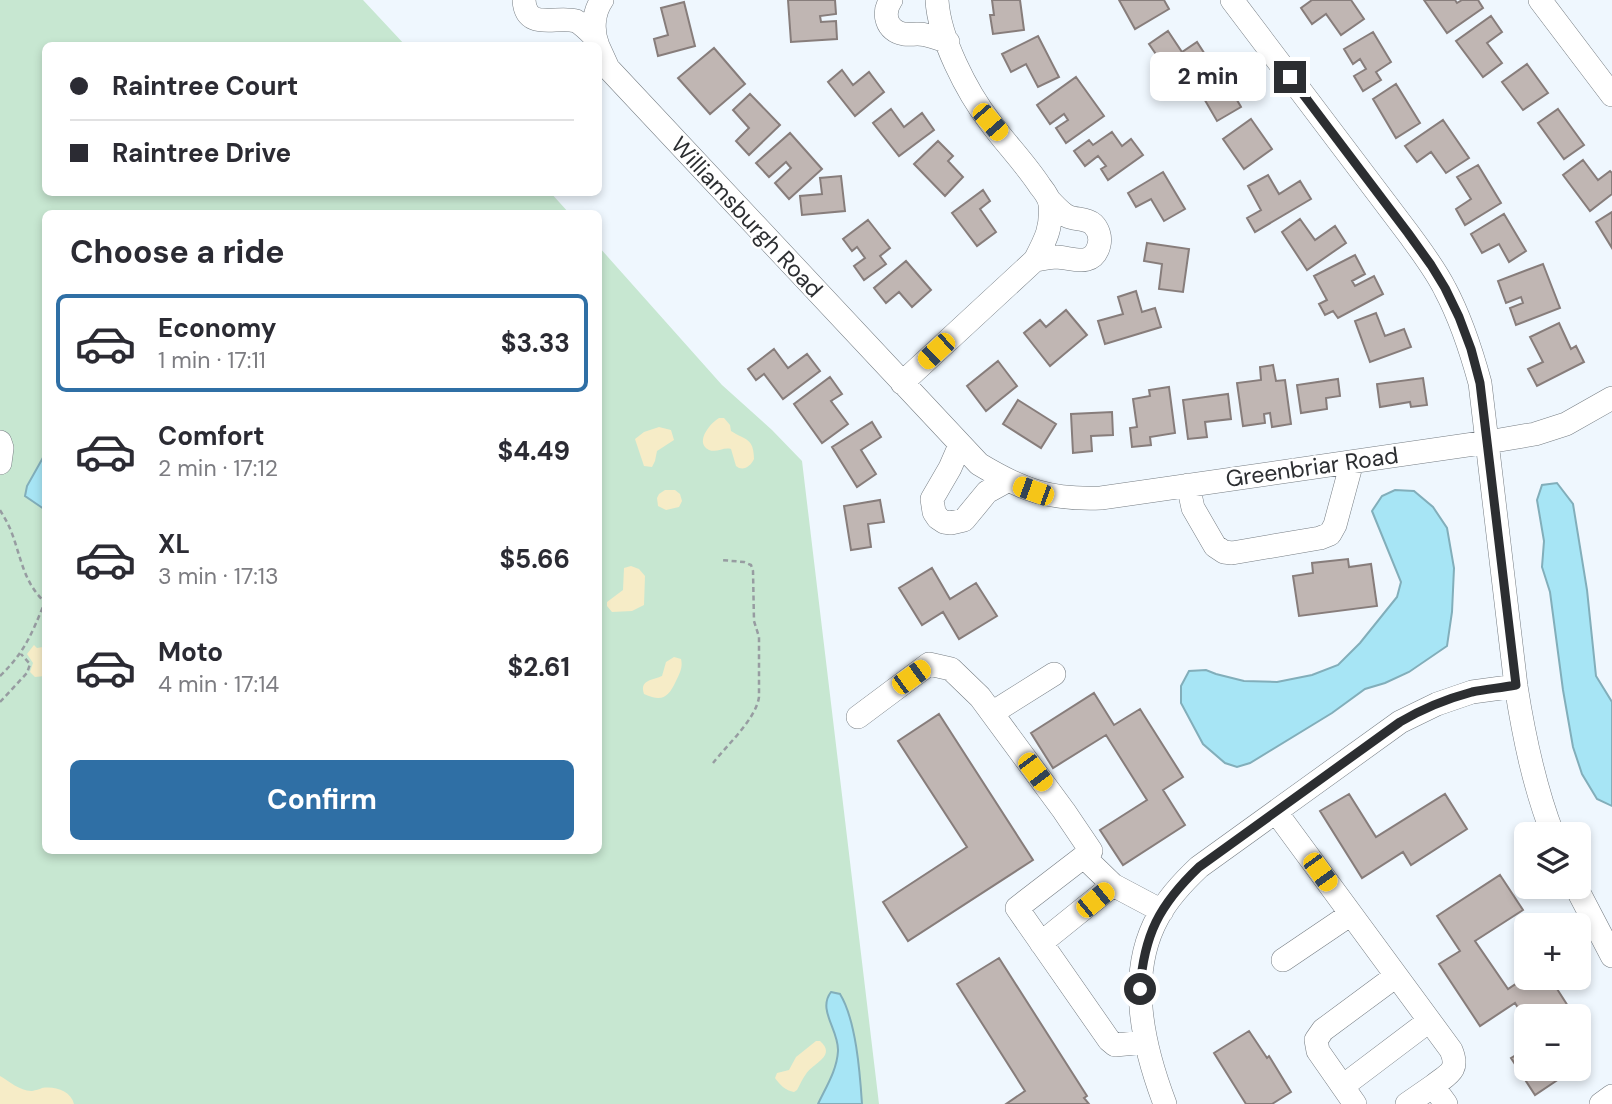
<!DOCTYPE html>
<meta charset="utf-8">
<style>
body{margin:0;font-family:"DM Sans",sans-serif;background:#f2f2f3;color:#2b2b33;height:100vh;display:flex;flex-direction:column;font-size:26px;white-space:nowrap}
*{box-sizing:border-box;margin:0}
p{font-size:23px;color:#7c7c81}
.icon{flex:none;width:38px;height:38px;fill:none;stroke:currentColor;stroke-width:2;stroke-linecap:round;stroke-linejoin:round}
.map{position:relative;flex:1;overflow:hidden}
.side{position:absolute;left:42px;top:210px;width:560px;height:644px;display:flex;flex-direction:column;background:#fff;border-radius:10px;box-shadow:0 4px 10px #0003}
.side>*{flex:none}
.top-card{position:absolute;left:42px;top:42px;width:560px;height:154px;border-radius:10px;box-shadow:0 4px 10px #0003;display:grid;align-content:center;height:154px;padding:0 28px;background:#fff}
.buttons{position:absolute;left:1514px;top:822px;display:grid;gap:14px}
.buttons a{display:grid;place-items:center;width:77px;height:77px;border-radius:10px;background:#fff;box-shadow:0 4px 10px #0003;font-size:35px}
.end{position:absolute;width:32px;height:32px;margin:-16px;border:9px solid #2c2e31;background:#fff;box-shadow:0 0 0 4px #fff}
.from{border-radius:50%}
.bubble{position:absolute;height:49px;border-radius:10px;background:#fff;box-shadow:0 4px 10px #0003;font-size:23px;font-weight:700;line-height:49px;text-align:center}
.car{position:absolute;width:21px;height:42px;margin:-21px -10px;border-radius:9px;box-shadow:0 0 5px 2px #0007;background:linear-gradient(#f5c518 24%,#345 0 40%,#f5c518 0 76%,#345 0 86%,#f5c518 0)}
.top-card b{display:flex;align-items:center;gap:24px;height:66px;font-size:26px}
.top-card b+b{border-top:2px solid #e1e1e2}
.top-card i{width:18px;height:18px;background:#2b2b33}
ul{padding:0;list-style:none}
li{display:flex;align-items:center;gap:21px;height:98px;margin:0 14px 10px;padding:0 14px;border:4px solid transparent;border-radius:10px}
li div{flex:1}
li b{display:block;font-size:26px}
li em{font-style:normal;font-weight:700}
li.on{border-color:#2f6fa5}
li>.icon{width:63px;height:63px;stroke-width:1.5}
h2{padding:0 28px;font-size:32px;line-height:84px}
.cta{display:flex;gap:14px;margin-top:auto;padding:14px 28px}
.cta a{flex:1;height:80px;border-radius:10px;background:#2f6fa5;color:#fff;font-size:28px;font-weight:700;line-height:80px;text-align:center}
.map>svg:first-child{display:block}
.green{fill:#c7e7d1}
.sand{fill:#f6ecc7}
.water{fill:#a7e5f5;stroke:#82aeba;stroke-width:2}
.building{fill:#c0b6b3;stroke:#877d7b;stroke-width:2}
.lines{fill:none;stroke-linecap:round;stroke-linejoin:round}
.minor-casing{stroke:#767d83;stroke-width:24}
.path{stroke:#979ca1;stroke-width:2.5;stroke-dasharray:5 3.5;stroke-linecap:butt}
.minor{stroke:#fff;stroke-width:23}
.route{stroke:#2c2e31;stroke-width:9}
.labels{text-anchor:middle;stroke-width:5;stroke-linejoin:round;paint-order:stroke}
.street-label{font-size:23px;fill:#2c2e31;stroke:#fff}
</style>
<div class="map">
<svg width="1612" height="1104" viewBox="0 0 1612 1104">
<rect width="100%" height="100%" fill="#eff7fe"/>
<path class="green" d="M0,0H363L405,45L46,46V192H550L569,213L46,214V850H598L599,247L722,385L772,430L802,461L879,1104H0Z"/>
<path class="sand" d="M719,418H724L730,425L731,431C745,440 754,438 754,459C751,466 743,472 736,466L731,449C723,447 717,453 709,450C694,443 710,423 719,418Z
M659,427L671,430L674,440L657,451L655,461L652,467L644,466L635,439L644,432Z
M665,490H675L680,494L682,501L679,507L666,510L658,506L657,498L659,494Z
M631,566L639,569L645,576L644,605L632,611L612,612L607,606V602L623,590L624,568Z
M34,645L37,648L43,647L45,648V676L35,677L30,672L33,663L27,654Z
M674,657L681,659C683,667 680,673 676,681C668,698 662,702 644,694C639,680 653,680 662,676L666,662Z
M816,1041H820C837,1056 813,1063 806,1074C802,1079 800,1085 797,1090L794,1092C786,1091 779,1084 775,1078L777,1073L789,1070L796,1057Z
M0,1076C9,1081 20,1091 31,1091C33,1091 40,1089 42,1088C55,1086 71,1091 74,1104H0Z"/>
<path class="water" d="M45,425V513L44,509L25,496L27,486L45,454L43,437Z
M1557,483L1573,504L1587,590L1596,676L1612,702V806L1597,799L1582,774L1573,747L1563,690L1550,592L1542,567L1544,541L1537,500L1542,485Z
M1395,490L1414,491L1433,507L1447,528L1454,568L1452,612L1447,646L1409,672L1385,683L1365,689L1332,713L1250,763L1237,767L1225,763L1203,744L1181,703V686L1189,671L1206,670L1216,674L1244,681L1277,682L1312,675L1338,665L1360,643L1397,597L1401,582L1372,511L1382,496Z
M831,992L840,994C856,1020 860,1073 862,1104H818C826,1087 837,1070 838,1051C839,1030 817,1010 831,992Z"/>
<path class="building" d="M788,0H835L836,14L820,16L821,22L836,21L837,39L791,42Z
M992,0H1020L1024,30L993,34L990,15H994Z
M1119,0H1164L1169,9L1135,29Z
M1312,0H1351L1364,19L1341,35L1326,14L1312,24L1301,8Z
M1424,0H1455L1457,3L1462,0H1478L1483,8L1447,33Z
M684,2L695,46L658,56L654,39L668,35L661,8Z
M1491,16L1502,32L1487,43L1502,63L1483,77L1456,41Z
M1168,31L1182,52L1197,42L1208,59L1175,82L1149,44Z
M1373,32L1391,62L1376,72L1381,80L1363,91L1354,76L1366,69L1360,59L1353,64L1344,49Z
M1038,36L1059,77L1038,87L1026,64L1011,72L1002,54Z
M714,48L745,84L710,114L678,78Z
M1527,64L1548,93L1523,110L1502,82Z
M1219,69L1241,107L1217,121L1195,83Z
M842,70L853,85L869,72L884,92L855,116L828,82Z
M1076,77L1104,116L1066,143L1056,128L1068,120L1064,114L1050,124L1037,105Z
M1396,84L1420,123L1396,138L1373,99Z
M750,94L780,125L749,155L736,141L749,128L733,110Z
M891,109L904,127L922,113L934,130L899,156L873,123Z
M1558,109L1584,145L1564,159L1538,123Z
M1251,119L1272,149L1244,169L1223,139Z
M1443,120L1469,158L1446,173L1431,152L1417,162L1405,146Z
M1112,132L1122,146L1131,139L1143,155L1108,180L1101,169L1106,166L1098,156L1085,166L1074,151L1089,140L1093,145Z
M790,133L822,169L789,199L775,183L791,168L786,162L769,177L756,163Z
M938,141L953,156L948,161L963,177L945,196L914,164Z
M1583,160L1598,180L1610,171L1612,173V194L1590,211L1563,175Z
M1478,165L1501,203L1465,225L1456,209L1471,199L1457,177Z
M1163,172L1185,209L1164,221L1151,199L1136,207L1128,193Z
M1268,175L1279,194L1300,181L1311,199L1255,232L1247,218L1261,210L1248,186Z
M841,176L845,211L802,215L800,196L822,194L820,178Z
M983,190L990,201L980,209L996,232L977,246L952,213Z
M1612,212V248L1596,222Z
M1504,214L1526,251L1509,262L1499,244L1482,253L1471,234Z
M1300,219L1315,240L1335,226L1346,243L1307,270L1282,232Z
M868,220L890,248L880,256L886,264L864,280L854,266L865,258L857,247L852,251L843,239Z
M1147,243L1189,249L1183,292L1159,289L1162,264L1144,261Z
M1355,255L1365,274L1352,281L1355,286L1374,276L1383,294L1338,318L1333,311L1325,315L1319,304L1327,300L1314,276Z
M906,261L931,290L912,307L899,292L886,303L874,288Z
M1543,264L1560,308L1516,325L1510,308L1523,303L1521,297L1506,303L1498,281Z
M1136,291L1142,312L1155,308L1161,327L1105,344L1098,321L1123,314L1118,297Z
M1066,310L1087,335L1050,366L1024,333L1040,320L1046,327Z
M1376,313L1385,336L1404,329L1411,347L1370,362L1355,321Z
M1559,323L1571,349L1576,346L1584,362L1537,386L1528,369L1543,362L1530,337Z
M774,349L788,368L807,354L820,371L783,399L764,374L756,380L748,369Z
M998,361L1017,386L986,411L967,386Z
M1273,365L1276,381L1285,380L1291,424L1272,427L1270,413L1264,414L1265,423L1243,426L1237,383L1261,380L1260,367Z
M830,377L842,394L831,401L848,424L822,443L794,404Z
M1423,378L1427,405L1411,407L1410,402L1380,407L1377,384Z
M1338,379L1340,396L1326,398L1327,409L1301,413L1297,385Z
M1169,387L1175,433L1150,437L1151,445L1132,447L1130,428L1137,427L1133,399L1150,396L1149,390Z
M1228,394L1231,419L1205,422L1207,437L1188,439L1183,400Z
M1018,400L1056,424L1041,448L1003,424Z
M1112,412L1113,435L1091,436L1092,451L1073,453L1071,414Z
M872,422L881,437L861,450L876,474L857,487L832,447Z
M880,500L884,522L868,524L871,547L851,550L844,506Z
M1348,559L1349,567L1371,564L1377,606L1299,616L1293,576L1313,573L1312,563Z
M932,568L950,599L976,583L997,616L959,639L943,612L922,625L899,588Z
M1094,693L1114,725L1140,709L1183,777L1163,790L1185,825L1123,865L1100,830L1147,800L1106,735L1053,768L1031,733Z
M939,714L1033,860L908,941L883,902L967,847L898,741Z
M1349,794L1376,837L1445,794L1467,829L1411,865L1403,852L1362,878L1320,811Z
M1500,875L1523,910L1475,941L1508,989L1526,977V978H1550L1575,1017H1526V1021L1515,1003L1480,1026L1439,964L1460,951L1437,916Z
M999,958L1087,1096L1084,1098L1089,1104H1006L1025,1091L957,984Z
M1249,1031L1267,1058L1269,1056L1291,1092L1272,1104H1246L1214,1053Z
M1526,1049V1069H1566L1568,1073L1535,1095L1511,1058Z"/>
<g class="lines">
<g class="minor-casing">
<path id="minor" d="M524,0C526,32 557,15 576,21C582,24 589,31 594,36
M891,0C882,13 886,31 904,34C911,35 919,33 926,35C933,37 940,39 948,42
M1232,0L1408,233C1421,251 1435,269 1445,289C1461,319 1471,350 1480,383L1516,686C1524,737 1534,786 1553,835
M1540,0L1612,95
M598,46L608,68L979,464C1022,490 1050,500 1101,498L1488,442L1535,434L1566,424L1612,398
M598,46C592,31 593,13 602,0
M1035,260C1042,259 1050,257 1057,257C1073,258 1093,268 1099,245C1101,237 1098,229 1093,224C1086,218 1075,220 1067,216C1061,213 1055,206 1050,201
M902,383L1035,260C1046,239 1052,228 1050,204C1049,197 1044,191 1040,186C1025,163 1006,144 990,122C967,92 939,38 937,0
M0,442L2,448L0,463
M960,445L950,468L932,499L934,512L938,518L944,522L951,523L964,520L987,492L1007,481
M1188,485L1193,508L1215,546L1224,552L1232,553L1320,538L1330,534L1335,525L1352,462
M992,713L1054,674
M858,717L929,664L951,669L980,697L1064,811L1091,851L1017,908L1109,1040L1115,1045L1146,1042
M1276,812L1451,1050C1460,1071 1448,1074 1433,1086L1446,1104
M1113,885L1162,911
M1576,887L1612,956
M1041,943L1113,885L1084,857
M1283,960L1351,914
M1343,1086L1429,1021
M1165,1104C1143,1046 1126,975 1158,917C1168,898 1183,882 1199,867L1400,722L1437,704L1472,692L1516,686
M1355,1104L1318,1051L1316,1040L1323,1030L1396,976
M1407,1104L1433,1086
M1601,1104L1612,1096"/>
</g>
<path class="path" d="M0,510C4,517 8,523 11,531C21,556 23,583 46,603
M0,676C25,652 32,633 45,602
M0,702L27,673L30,664L21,654
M713,763C727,745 756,719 759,697V637L754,621L753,571L751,565L744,562L721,560"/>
<use href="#minor" class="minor"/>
</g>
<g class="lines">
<path class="route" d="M1140,989C1144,935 1159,905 1199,867L1400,722C1422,709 1446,699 1472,692C1486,689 1501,688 1516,685L1480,383L1471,349L1459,317L1445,288L1431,265L1408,233L1290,77"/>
</g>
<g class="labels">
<g class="street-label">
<text transform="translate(747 217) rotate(47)" y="8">Williamsburgh Road</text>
<text transform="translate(1312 467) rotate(-8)" y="8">Greenbriar Road</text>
</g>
</g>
</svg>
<div class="buttons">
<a><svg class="icon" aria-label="layers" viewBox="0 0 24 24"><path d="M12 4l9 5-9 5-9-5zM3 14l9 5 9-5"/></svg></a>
<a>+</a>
<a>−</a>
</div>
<i class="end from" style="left:1140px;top:989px"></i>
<i class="end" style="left:1290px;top:77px"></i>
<div class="bubble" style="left:1150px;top:52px;width:116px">2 min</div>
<i class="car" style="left:990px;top:122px;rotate:139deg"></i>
<i class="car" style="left:936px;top:351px;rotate:227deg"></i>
<i class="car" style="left:1033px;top:491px;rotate:290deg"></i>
<i class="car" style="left:911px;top:677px;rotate:54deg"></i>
<i class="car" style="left:1035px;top:772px;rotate:143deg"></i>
<i class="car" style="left:1320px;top:872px;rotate:144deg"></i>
<i class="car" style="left:1095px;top:900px;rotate:51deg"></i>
<div class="top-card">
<b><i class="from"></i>Raintree Court</b>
<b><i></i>Raintree Drive</b>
</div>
<section class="side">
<h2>Choose a ride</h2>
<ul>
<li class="on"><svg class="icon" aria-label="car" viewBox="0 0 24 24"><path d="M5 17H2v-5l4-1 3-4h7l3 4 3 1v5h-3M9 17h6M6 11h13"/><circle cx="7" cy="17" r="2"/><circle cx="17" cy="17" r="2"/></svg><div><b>Economy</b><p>1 min · 17:11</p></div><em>$3.33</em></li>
<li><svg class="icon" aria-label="car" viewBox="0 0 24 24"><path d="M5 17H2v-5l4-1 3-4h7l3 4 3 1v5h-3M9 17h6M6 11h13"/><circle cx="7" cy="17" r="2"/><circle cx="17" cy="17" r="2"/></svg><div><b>Comfort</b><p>2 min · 17:12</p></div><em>$4.49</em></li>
<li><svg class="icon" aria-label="car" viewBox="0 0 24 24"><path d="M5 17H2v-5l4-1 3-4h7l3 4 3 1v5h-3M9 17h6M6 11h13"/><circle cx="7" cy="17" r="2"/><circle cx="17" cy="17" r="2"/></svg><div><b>XL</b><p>3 min · 17:13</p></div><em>$5.66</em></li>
<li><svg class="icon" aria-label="car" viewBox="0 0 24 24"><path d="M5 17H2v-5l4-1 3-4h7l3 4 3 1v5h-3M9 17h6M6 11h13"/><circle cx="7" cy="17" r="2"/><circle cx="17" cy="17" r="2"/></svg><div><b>Moto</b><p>4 min · 17:14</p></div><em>$2.61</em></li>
</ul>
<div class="cta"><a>Confirm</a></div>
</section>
</div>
